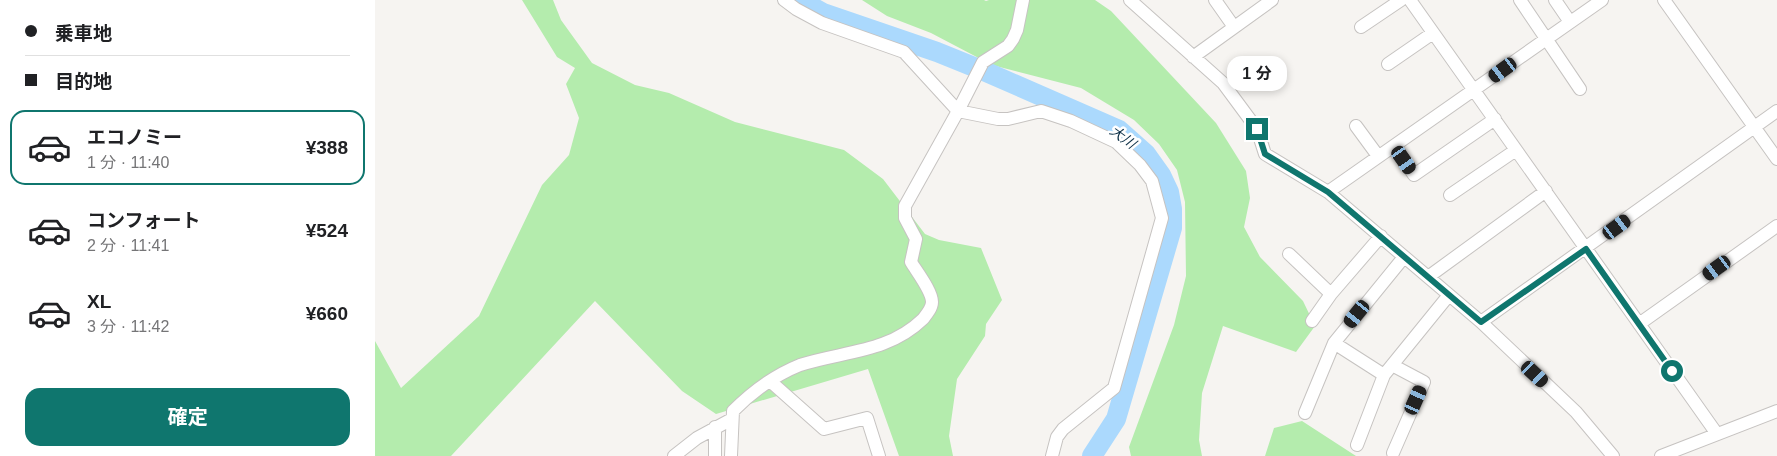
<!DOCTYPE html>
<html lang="ja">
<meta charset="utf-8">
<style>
body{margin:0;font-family:Helvetica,"Noto Sans JP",sans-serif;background:#f6f6f6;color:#202124;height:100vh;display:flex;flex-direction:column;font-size:19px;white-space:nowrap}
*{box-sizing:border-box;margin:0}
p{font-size:16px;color:#757577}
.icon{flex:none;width:28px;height:28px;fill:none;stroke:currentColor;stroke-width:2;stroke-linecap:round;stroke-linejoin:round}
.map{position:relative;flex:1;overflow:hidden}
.sheet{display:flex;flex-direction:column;background:#fff;width:375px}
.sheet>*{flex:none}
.top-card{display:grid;align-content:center;height:110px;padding:0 25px;background:#fff}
.end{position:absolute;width:22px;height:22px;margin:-11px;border:6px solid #0f766e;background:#fff;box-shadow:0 0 0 2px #fff}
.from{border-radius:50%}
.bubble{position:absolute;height:35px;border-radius:15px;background:#fff;box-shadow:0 2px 8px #0003;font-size:16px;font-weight:700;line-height:35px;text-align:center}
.car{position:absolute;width:15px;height:30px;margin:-15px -8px;border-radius:6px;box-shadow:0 0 4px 1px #0007;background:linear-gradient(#222 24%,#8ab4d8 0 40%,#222 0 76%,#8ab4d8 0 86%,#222 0)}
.top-card b{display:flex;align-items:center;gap:18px;height:48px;font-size:19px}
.top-card b+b{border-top:1px solid #e0e0e0}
.top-card i{width:12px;height:12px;background:#202124}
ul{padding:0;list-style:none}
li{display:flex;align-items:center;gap:15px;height:75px;margin:0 10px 8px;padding:0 15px;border:2px solid transparent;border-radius:15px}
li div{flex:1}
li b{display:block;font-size:19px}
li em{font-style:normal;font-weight:700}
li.current{border-color:#0f766e}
li>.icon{width:45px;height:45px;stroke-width:1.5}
.cta{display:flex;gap:10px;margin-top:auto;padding:10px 25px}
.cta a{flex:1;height:58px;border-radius:15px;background:#0f766e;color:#fff;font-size:20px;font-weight:700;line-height:58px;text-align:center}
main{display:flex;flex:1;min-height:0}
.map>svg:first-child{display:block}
.green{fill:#b4ecad}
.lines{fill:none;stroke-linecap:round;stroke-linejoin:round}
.river{stroke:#abd9fd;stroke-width:20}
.minor-casing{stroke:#c6c3c1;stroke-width:14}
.minor{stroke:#fff;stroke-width:12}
.route{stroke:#0f766e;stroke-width:6}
.labels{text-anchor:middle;stroke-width:5;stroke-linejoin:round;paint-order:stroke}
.water-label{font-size:14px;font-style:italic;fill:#0c2f46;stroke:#fff}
</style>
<main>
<section class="sheet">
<div class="top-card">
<b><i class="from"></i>乗車地</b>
<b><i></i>目的地</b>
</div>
<ul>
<li class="current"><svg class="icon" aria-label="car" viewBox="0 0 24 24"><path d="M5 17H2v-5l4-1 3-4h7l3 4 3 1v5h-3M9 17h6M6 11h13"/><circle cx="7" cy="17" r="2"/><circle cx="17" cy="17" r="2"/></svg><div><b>エコノミー</b><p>1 分 · 11:40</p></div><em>¥388</em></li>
<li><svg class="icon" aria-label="car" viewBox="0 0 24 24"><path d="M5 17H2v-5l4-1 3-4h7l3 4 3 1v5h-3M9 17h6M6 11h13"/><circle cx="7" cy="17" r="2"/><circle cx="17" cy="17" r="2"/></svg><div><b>コンフォート</b><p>2 分 · 11:41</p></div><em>¥524</em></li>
<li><svg class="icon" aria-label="car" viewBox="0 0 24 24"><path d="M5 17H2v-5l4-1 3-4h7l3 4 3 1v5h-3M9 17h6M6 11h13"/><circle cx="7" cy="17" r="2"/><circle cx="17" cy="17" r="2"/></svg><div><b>XL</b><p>3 分 · 11:42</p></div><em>¥660</em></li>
</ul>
<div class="cta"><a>確定</a></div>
</section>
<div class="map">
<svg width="1402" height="456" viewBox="0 0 1402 456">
<rect width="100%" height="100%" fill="#f6f4f1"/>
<path class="green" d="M147,0H178L186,20L217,63L260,85L294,93L360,122L469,150L508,179L550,234L564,240L606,248L627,300L611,324L610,336L582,379L574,436L578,456H524L493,369L341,414L307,391L220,301L76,456H0V341L26,388L104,316L167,185L194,155L204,118L191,84L200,68L182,57Z
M487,0H609L611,1L614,0H720L736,11L841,123L871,171L875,198L869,227L885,257L928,301L940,326L921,352L848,326L827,393L824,440L827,456H756L754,447L799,325L811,276L810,202L802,170L784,144L759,120L706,88L617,65L556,33L512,16Z
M927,421L981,456H890L899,428Z"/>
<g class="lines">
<path class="river" d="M425,0L448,13L562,52L609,71L744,130L771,154L786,175L794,192L797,209V228L741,419L717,456"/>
<g class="minor-casing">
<path id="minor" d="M409,0L421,9L447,23L529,52L583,111L623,119H633L666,111L696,121L741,142L765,165L777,181L787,218L739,388L688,429L682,437L677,456
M755,0L848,83L882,129L890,154L953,192L1106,322L1201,412L1238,456
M840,0L859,27
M1035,0L1342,434
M1145,0L1205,89
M1180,0L1195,22
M1289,0L1402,159
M986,27L1026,0
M818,57L897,0
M1013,64L1058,33
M981,126L1003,156
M1019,146L1039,175L1120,119
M953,192L1227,0
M1075,195L1141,150
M914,254L956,294
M1053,277L1171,191
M937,321L956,294L1006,236
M1106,322L1402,111
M1264,324L1402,226
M959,343L1009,375
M1017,365L1049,382L1018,453
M395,381L449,429L492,418L504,456
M930,413L959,343L1029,257
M340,427V456
M982,445L1009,375L1074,295
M299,456L322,438L357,419
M356,456L358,411C376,393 400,375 425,365C468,351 513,353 548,319C552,314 557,308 557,302C557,291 542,272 536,262L541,239L530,218V206L583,111L608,62L633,46L638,39L642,30L648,0
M1286,456L1402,411"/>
</g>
<use href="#minor" class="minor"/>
</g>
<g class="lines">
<path class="route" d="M882,129L890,154L953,192L1106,322L1211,249L1297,371"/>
</g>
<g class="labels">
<g class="water-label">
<text transform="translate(748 137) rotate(36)" y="5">大川</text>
</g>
</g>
</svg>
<i class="end from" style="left:1297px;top:371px"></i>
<i class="end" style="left:882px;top:129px"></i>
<div class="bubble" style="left:852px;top:56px;width:60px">1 分</div>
<i class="car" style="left:1128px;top:70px;rotate:234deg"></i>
<i class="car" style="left:1029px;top:160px;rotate:145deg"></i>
<i class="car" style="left:1242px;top:227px;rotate:54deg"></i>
<i class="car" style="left:1342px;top:268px;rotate:234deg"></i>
<i class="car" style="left:982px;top:314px;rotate:219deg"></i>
<i class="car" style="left:1160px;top:374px;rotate:133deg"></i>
<i class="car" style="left:1041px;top:400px;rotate:24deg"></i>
</div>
</main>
